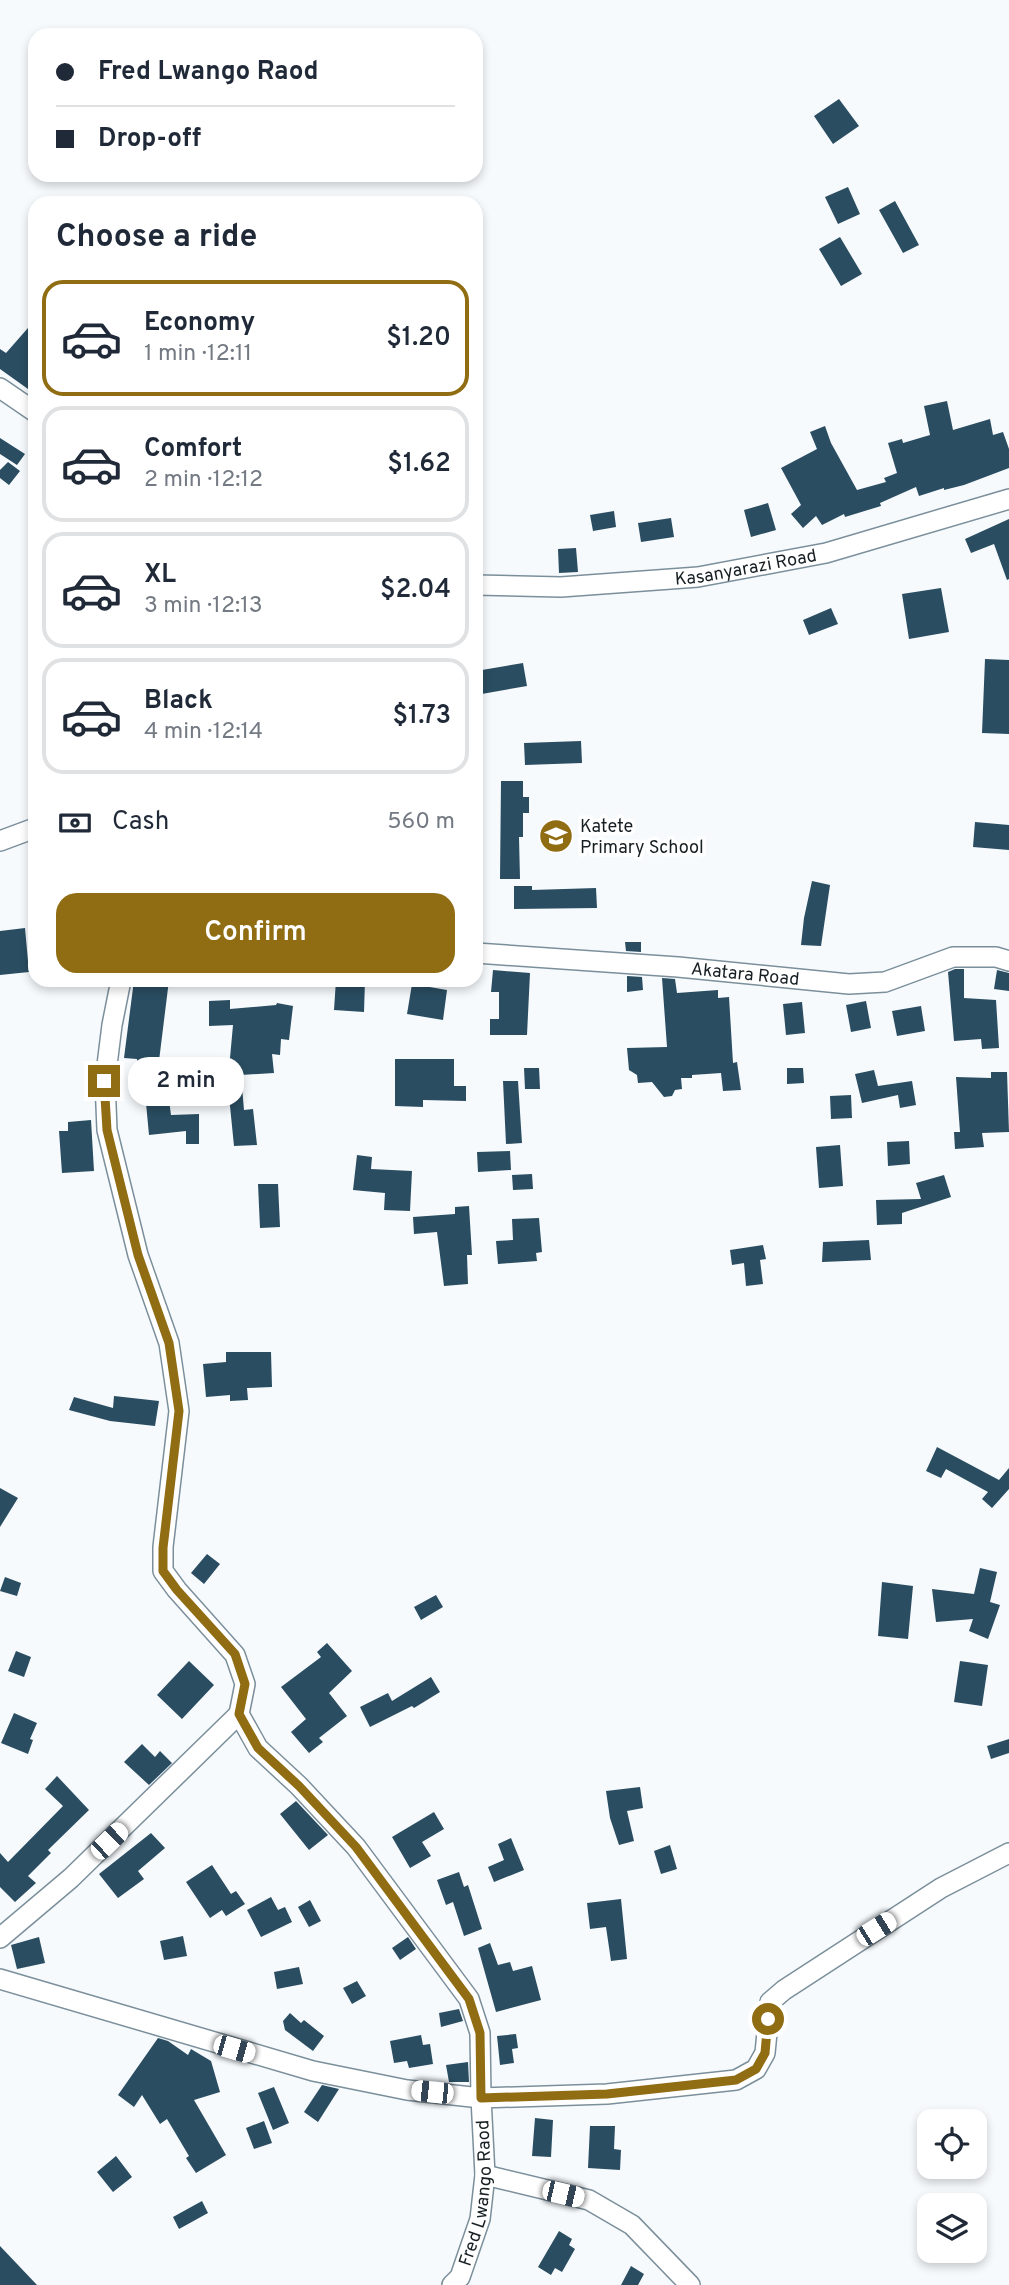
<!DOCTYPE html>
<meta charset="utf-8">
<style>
body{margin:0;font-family:Overpass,sans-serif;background:#f2f2f3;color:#1f2937;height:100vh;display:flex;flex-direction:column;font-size:26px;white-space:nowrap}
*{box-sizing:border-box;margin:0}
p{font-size:23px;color:#747a83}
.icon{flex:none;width:38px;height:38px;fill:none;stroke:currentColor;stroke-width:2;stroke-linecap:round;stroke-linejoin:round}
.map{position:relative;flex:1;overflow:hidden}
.details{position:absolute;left:28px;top:196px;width:455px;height:791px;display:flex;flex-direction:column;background:#fff;border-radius:21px;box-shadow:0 4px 10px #0003}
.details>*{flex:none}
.hud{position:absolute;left:28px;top:28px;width:455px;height:154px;border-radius:21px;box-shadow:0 4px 10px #0003;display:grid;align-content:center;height:154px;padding:0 28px;background:#fff}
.fabs{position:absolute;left:917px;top:2109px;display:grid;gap:14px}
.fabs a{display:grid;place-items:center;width:70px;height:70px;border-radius:14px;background:#fff;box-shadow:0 4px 10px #0003;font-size:35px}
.end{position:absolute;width:32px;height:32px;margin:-16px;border:9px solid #906c12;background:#fff;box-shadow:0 0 0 4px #fff}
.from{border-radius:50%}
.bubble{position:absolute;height:49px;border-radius:21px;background:#fff;box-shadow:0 4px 10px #0003;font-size:23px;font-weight:600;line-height:49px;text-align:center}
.car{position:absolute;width:21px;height:42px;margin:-21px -10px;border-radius:9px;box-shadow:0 0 5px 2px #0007;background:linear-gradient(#fff 24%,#345 0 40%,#fff 0 76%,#345 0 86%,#fff 0)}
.hud b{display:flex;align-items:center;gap:24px;height:66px;font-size:26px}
.hud b+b{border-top:2px solid #e0e1e3}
.hud i{width:18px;height:18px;background:#1f2937}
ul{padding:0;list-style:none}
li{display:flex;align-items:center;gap:21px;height:116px;margin:0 14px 10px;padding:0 14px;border:4px solid #e0e1e3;border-radius:21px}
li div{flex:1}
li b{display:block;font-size:26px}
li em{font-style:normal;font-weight:600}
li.selected{border-color:#906c12}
li>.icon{width:63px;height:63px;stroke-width:1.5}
h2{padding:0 28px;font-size:32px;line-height:84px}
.pay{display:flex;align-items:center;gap:18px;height:77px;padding:0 28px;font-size:26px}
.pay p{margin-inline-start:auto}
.cta{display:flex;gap:14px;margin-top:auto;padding:14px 28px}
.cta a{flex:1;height:80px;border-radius:21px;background:#906c12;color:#fff;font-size:28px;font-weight:600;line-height:80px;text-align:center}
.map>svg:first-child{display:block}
.building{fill:#2a4d61}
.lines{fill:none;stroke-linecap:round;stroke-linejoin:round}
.street-casing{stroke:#7b8f9b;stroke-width:22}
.street{stroke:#fff;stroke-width:19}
.route{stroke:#906c12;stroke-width:9}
.labels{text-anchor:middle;stroke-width:7;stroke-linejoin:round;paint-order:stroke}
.street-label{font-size:18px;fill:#171f23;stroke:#fff}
.poi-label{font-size:18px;fill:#171f23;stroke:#fff;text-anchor:start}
</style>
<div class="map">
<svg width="1009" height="2285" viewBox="0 0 1009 2285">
<rect width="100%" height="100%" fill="#f6fafd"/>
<path class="building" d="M839,99L859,126L833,144L814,116Z
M848,187L860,214L838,224L825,197Z
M895,201L919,245L903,253L879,210Z
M840,237L862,274L841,286L819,249Z
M35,320V394L0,369V349L6,353Z
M947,401L953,430L990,419L993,435L1003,432L1009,449V468L964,485L944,490V488L919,496L916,487L880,503L881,506L845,517L844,514L822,525L816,516L803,528L791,514L801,505L781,468L817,449L810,432L825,426L831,443L857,490L886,482L884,478L897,473L888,443L902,439L903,443L930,435L924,406Z
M0,438L25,454L17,465L0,454Z
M8,462L20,471L9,485L0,478V470Z
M768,503L776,530L751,537L744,510Z
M614,511L616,527L593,531L590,515Z
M671,518L674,537L641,542L638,523Z
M1009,519V579L1007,580L994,544L971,553L965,539Z
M576,548L578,572L559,573L558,549Z
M941,588L949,632L909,639L902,594Z
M831,608L838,624L809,635L803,620Z
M985,659L1009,660V734L982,733Z
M523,663L527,686L476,695V671Z
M581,741L582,763L525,765L524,743Z
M501,781H523V797H529V813H523V837H519L520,879H500Z
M975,822L1009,825V850L973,847Z
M812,881L830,885L821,946L801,945L804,918Z
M514,886H532V890L596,888L597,908L514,909Z
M25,928L29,972L0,975V931Z
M625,942H641V952L626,951Z
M955,969H964V998L996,1000L999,1048L982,1049L981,1039L954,1041L948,972Z
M493,970L530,973L527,1035H490V1019H499V992H491Z
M997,970L1009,973V991L994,989Z
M627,976L642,977L643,990L627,992Z
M662,978L675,979L677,993L718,990V998L729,997L733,1063L737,1062L741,1090L723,1091L721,1073L692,1075V1078H681L682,1089L675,1090L672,1096L664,1097L652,1082L638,1083L637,1075L629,1070L627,1048L667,1047Z
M134,980H169L158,1069H173L174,1085H167L171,1115L199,1114V1144H186V1131L149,1135L146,1103H139L137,1059L124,1058Z
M336,980H365L364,1012L334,1010Z
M412,984L447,990L443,1020L407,1014Z
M230,1000V1009L276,1005L277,1003L293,1006L289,1040L281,1039L280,1055L272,1054L274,1073L241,1075L244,1110L253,1109L257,1145L234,1146L227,1076H223L221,1059L230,1058L233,1025L209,1026V1001Z
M866,1001L871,1028L851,1032L846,1005Z
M802,1002L805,1033L786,1035L783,1004Z
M921,1006L925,1031L897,1036L892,1011Z
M395,1059H454V1086H466V1101L423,1100V1107L395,1106Z
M524,1068H539L540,1089H525Z
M787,1068H803L804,1083L787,1084Z
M874,1070L878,1086L912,1081L916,1105L900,1108L898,1095L862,1103L855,1074Z
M991,1072H1007L1009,1132L982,1133L984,1147L955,1149L954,1132H960L956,1077L991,1078Z
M503,1081H518L522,1143L506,1144Z
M851,1095L852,1118L831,1119L830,1096Z
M91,1120L94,1171L62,1173L59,1131H68V1122Z
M909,1141L910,1164L888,1166L887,1142Z
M840,1145L843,1186L819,1188L816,1147Z
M510,1151L511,1170L478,1172L477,1152Z
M357,1155L372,1157L371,1169L412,1171L410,1211L384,1210L385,1193L353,1190Z
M532,1174L533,1189L513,1190L512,1175Z
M944,1175L951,1197L902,1213V1224L877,1225L876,1200L921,1199L916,1183Z
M258,1184H278L280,1227L260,1228Z
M469,1206L472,1255H467L468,1284L444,1286L437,1232L414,1234L413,1217L455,1214V1207Z
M539,1218L542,1252L536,1253L537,1261L498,1264L496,1241L513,1240L512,1219Z
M869,1240L871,1260L822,1262L823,1242Z
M763,1245L766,1259L760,1260L763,1284L746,1286L744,1263L732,1265L730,1250Z
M226,1352H271L272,1387L247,1388L248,1400L230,1401V1395L206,1397L203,1364L226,1362Z
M114,1396L159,1401L155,1426L110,1421L69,1410L74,1397L113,1408Z
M937,1447L999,1480L1009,1468V1489L992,1508L982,1499L988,1492L946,1469L941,1478L926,1471Z
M0,1488L18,1498L0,1527Z
M207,1554L220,1564L204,1584L191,1573Z
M980,1568L997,1572L990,1602L1000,1605L988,1639L969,1631L973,1619L936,1622L932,1589L974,1594Z
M5,1577L21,1583L17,1596L0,1591Z
M882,1582L913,1586L908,1639L878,1636Z
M436,1595L443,1607L421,1620L414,1607Z
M327,1643L352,1671L329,1693L347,1716L319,1738L323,1742L309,1753L291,1732L306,1719L281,1687L321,1657L317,1652Z
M16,1651L31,1657L24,1677L8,1671Z
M189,1661L214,1685L182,1719L157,1695Z
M960,1661L988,1665L982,1706L954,1702Z
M431,1677L440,1692L414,1708L412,1706L370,1727L360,1707L388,1693L392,1701Z
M14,1713L37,1723L30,1739L33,1740L28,1754L1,1743Z
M1009,1739V1753L991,1759L987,1746Z
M142,1744L155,1757L160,1751L172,1763L149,1785L124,1762Z
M57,1776L89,1810L48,1850L51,1853L28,1876L36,1883L15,1902L0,1887V1853L8,1862L63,1806L45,1789Z
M640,1787L643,1808L627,1811L634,1841L619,1845L610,1818L606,1791Z
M296,1801L328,1835L309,1850L280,1814Z
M434,1812L444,1829L422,1842L431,1856L410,1868L392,1837Z
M151,1833L165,1848L138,1871L144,1879L118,1898L99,1874Z
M511,1838L524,1870L494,1882L488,1867L504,1860L498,1844Z
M670,1845L677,1869L661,1874L654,1851Z
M212,1865L231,1894L236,1891L245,1904L226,1916L222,1910L210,1918L186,1882Z
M459,1872L464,1887L468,1885L482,1929L464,1936L453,1902L446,1905L437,1880Z
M271,1897L278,1910L285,1907L292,1922L261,1937L247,1910Z
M621,1899L627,1959L611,1961L606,1927L590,1929L587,1903Z
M310,1900L321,1921L309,1927L298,1907Z
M183,1936L187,1956L164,1960L160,1941Z
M39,1937L45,1963L17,1969L11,1945Z
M408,1937L416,1949L400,1960L392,1948Z
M490,1943L498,1965L510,1962L513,1971L532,1966L541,2000L496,2012L478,1948Z
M299,1967L303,1984L277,1989L274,1972Z
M357,1981L366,1996L352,2004L343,1988Z
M459,2009L463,2021L441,2027L439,2013Z
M290,2013L301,2023L304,2020L324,2036L313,2051L285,2030L283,2021Z
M516,2034L518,2048L512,2049L514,2063L500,2065L497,2036Z
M421,2035L423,2045L430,2044L433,2064L409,2068L407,2061L394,2063L390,2041Z
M158,2038L168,2041L188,2055L191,2049L211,2061L220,2092L194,2100L226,2155L196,2173L186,2158L189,2156L167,2119L160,2124L142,2095L134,2107L118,2095Z
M468,2062L469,2082H449L446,2065Z
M322,2085L339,2089L318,2122L304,2112Z
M274,2087L289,2123L273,2130L258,2093Z
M535,2118L553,2120L551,2157L532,2156Z
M264,2121L272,2143L254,2149L246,2128Z
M590,2126H615L614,2149L621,2150L620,2170L588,2168Z
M116,2156L132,2177L113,2192L97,2172Z
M202,2201L208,2213L179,2229L173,2217Z
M559,2231L572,2239L569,2245L575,2249L562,2272L555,2268L551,2275L538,2267Z
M0,2246L37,2285H0Z
M631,2266L644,2274L638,2285H621Z"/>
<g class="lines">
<g class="street-casing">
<g id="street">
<path d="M0,388L35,412"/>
<path id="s1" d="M476,585L561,587L698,577L826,553L1009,499"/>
<path d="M0,841L35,828"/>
<path id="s2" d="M476,953L678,967L849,984L885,982L953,957H996L1009,961"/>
<path d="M0,1938L71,1878L239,1714"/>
<path d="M0,1979L313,2071L407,2090L481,2098L480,2033L469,1999L356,1847L299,1786L258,1748L239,1714L245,1684L235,1655L177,1590L163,1571V1547L179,1411L169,1343L138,1255L107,1130L105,1081L112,1025L121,980"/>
<path d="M485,2175L589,2200L632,2225L690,2285"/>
<path id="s3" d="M452,2285L460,2277L480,2219L485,2175L481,2098L607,2094L736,2080L756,2069L765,2053L770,2002L784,1990L941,1888L1009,1853"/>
</g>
</g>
<use href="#street" class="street"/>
</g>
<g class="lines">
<path class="route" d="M104,1081L107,1130L138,1255L169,1343L179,1411L163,1548V1571L177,1590L235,1654L245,1684L239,1714L258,1748L299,1786L356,1847L469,1999L480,2033L481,2098L607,2094L736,2080L756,2069L765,2053L768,2019"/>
</g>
<defs>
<g id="school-disc" transform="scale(1.75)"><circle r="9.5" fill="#906c12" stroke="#fff"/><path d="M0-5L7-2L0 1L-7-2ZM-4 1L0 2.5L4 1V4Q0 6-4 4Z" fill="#fff"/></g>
</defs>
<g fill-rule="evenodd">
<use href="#school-disc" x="556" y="836"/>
</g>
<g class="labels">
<g class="street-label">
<text dy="6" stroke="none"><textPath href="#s1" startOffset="271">Kasanyarazi Road</textPath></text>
<text dy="6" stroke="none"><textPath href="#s2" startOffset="270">Akatara Road</textPath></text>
<text dy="6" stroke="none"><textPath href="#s3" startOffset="98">Fred Lwango Raod</textPath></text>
</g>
<g class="poi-label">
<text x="580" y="832">Katete<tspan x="580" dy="21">Primary School</tspan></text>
</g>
</g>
</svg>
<div class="fabs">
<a><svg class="icon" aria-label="locate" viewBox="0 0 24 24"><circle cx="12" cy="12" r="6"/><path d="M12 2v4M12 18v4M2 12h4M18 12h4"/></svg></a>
<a><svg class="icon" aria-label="layers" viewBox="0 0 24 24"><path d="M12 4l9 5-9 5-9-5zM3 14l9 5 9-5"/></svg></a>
</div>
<i class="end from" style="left:768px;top:2019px"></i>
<i class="end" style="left:104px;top:1081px"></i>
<div class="bubble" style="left:128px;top:1057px;width:116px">2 min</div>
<i class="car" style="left:109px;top:1841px;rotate:46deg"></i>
<i class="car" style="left:876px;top:1929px;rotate:58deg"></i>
<i class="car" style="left:234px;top:2049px;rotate:106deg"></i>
<i class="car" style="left:432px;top:2092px;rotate:276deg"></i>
<i class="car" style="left:563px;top:2194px;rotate:103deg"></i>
<div class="hud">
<b><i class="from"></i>Fred Lwango Raod</b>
<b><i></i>Drop-off</b>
</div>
<section class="details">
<h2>Choose a ride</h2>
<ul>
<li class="selected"><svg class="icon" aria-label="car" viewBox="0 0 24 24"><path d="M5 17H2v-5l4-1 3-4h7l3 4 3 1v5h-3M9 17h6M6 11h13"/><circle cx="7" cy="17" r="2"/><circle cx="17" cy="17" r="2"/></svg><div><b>Economy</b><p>1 min · 12:11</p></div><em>$1.20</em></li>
<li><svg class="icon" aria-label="car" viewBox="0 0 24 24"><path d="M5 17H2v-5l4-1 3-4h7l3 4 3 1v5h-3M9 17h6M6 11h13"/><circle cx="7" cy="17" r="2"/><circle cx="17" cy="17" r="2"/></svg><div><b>Comfort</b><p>2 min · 12:12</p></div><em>$1.62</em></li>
<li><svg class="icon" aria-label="car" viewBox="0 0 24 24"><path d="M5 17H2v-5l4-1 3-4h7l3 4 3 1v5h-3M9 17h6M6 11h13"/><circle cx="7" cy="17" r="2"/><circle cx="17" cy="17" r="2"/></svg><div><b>XL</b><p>3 min · 12:13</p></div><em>$2.04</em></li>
<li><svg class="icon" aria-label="car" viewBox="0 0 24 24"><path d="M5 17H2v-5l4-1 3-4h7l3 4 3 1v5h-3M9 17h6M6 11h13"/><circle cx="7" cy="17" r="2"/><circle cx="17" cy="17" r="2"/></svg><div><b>Black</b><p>4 min · 12:14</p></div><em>$1.73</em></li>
</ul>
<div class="pay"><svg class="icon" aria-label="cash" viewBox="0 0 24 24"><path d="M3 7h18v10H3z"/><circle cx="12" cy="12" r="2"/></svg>Cash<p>560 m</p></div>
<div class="cta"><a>Confirm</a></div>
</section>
</div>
